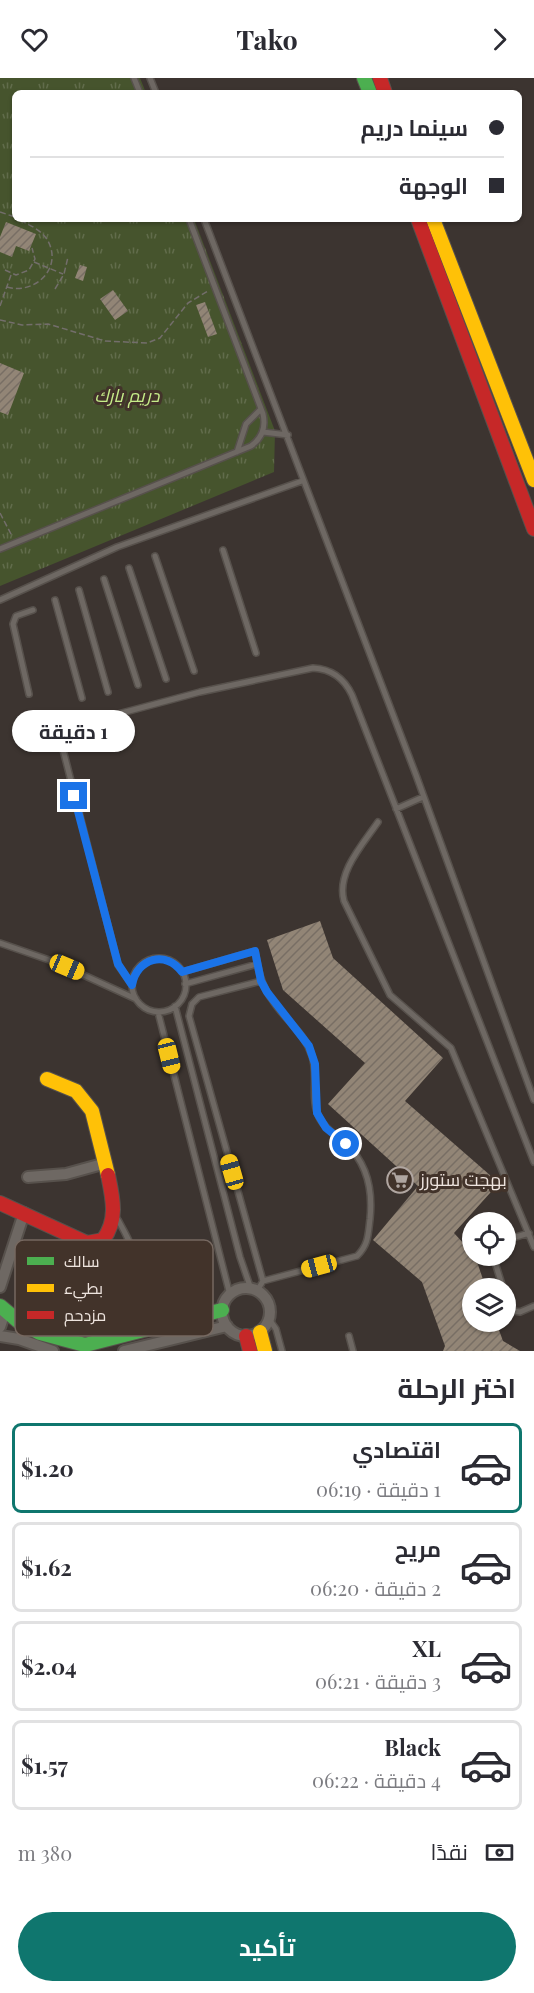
<!DOCTYPE html>
<html lang="ar">
<meta charset="utf-8">
<style>
body{margin:0;font-family:"Playfair Display",Cairo,serif;background:#f2f2f3;color:#2b2b33;direction:rtl;height:100vh;display:flex;flex-direction:column;font-size:22px;white-space:nowrap}
*{box-sizing:border-box;margin:0}
p{font-size:20px;color:#7c7c81}
.icon{flex:none;width:33px;height:33px;fill:none;stroke:currentColor;stroke-width:2;stroke-linecap:round;stroke-linejoin:round}
.map{position:relative;height:1273px;overflow:hidden;direction:ltr}
.drawer{display:flex;flex-direction:column;background:#fff;flex:1}
.drawer>*{flex:none}
.guide{position:absolute;left:12px;top:12px;width:510px;height:132px;border-radius:9px;box-shadow:0 2px 4px #0004;direction:rtl;display:grid;align-content:center;height:132px;padding:0 18px;background:#fff}
.buttons{position:absolute;left:462px;top:1134px;display:grid;gap:12px}
.buttons a{display:grid;place-items:center;width:54px;height:54px;border-radius:50%;background:#fff;box-shadow:0 2px 4px #0004;font-size:30px}
.end{position:absolute;width:27px;height:27px;margin:-14px;border:8px solid #1a73e8;background:#fff;box-shadow:0 0 0 3px #fff}
.from{border-radius:50%}
.bubble{position:absolute;height:42px;border-radius:21px;background:#fff;box-shadow:0 2px 4px #0004;font-size:20px;font-weight:700;line-height:42px;text-align:center;direction:rtl}
.car{position:absolute;width:18px;height:36px;margin:-18px -9px;border-radius:8px;box-shadow:0 0 4px 2px #0007;background:linear-gradient(#f5c518 24%,#345 0 40%,#f5c518 0 76%,#345 0 86%,#f5c518 0)}
.guide b{display:flex;align-items:center;gap:21px;height:57px;font-size:22px}
.guide b+b{border-top:2px solid #e1e1e2}
.guide i{width:15px;height:15px;background:#2b2b33}
ul{padding:0;list-style:none}
li{display:flex;align-items:center;gap:18px;height:90px;margin:0 12px 9px;padding:0 6px;border:3px solid #e1e1e2;border-radius:9px}
li div{flex:1}
li b{display:block;font-size:22px}
li em{font-style:normal;font-weight:700}
li.current{border-color:#0f766e}
li>.icon{width:54px;height:54px;stroke-width:1.5}
h2{padding:0 18px;font-size:27px;line-height:72px}
.pay{display:flex;align-items:center;gap:15px;height:66px;padding:0 18px;font-size:22px}
.pay p{margin-inline-start:auto}
.primary-button{display:flex;gap:12px;margin-top:auto;padding:12px 18px}
.primary-button a{flex:1;height:69px;border-radius:36px;background:#0f766e;color:#fff;font-size:24px;font-weight:700;line-height:69px;text-align:center}
header{display:flex;justify-content:space-between;align-items:center;height:78px;padding:0 18px;background:#fff;font-size:27px;font-weight:700}
.map>svg:first-child{display:block}
.park{fill:url(#park-tufts)}
.building{fill:url(#building-hatch)}
.lines{fill:none;stroke-linecap:round;stroke-linejoin:round}
.lane-casing{stroke:#57514c;stroke-width:8}
.street-casing{stroke:#57514c;stroke-width:14}
.fast-casing{stroke:#57514c;stroke-width:16}
.slow-casing{stroke:#57514c;stroke-width:16}
.jam-casing{stroke:#57514c;stroke-width:16}
.path{stroke:#736e6b;stroke-width:1.5;stroke-dasharray:6 3;stroke-linecap:butt}
.lane{stroke:#6e6863;stroke-width:5}
.street{stroke:#6e6863;stroke-width:10}
.fast{stroke:#4caf50;stroke-width:14}
.slow{stroke:#ffc107;stroke-width:14}
.jam{stroke:#c62828;stroke-width:14}
.route{stroke:#1a73e8;stroke-width:8}
.labels{text-anchor:middle;stroke-width:6;stroke-linejoin:round;paint-order:stroke}
.park-label{font-size:18px;font-style:italic;fill:#c6ed89;stroke:#42332a}
.poi-label{font-size:18px;fill:#eee4de;stroke:#42332a;text-anchor:start}
.key{fill:#42332a;stroke:#766860;stroke-width:1.5}
.key-label{font-size:16px;fill:#eee4de}
</style>
<header><svg class="icon" aria-label="forward" viewBox="0 0 24 24"><path d="M9 5l7 7-7 7"/></svg>Tako<svg class="icon" aria-label="heart" viewBox="0 0 24 24"><path d="M12 20l-8-8c-3-5 5-10 8-4 3-6 11-1 8 4z"/></svg></header>
<div class="map">
<svg width="534" height="1273" viewBox="0 0 534 1273">
<defs>
<pattern id="park-tufts" width="24" height="20" patternUnits="userSpaceOnUse" patternTransform="scale(1.5)"><rect width="24" height="20" fill="#46542d"/><path d="M3 7l-1-3M5 7V3M7 7l1-3M15 17l-1-3M17 17v-4M19 17l1-3" fill="none" stroke="#616c4b"/></pattern>
<pattern id="building-hatch" width="6" height="6" patternUnits="userSpaceOnUse" patternTransform="scale(1.5)"><rect width="6" height="6" fill="#928576"/><path d="M-1 1l2-2M0 6l6-6M5 7l2-2" fill="none" stroke="#786e64"/></pattern>
</defs>
<rect width="100%" height="100%" fill="#3c3430"/>
<path class="park" d="M0,0H140L146,15H15V141H194L275,353L274,394L0,508Z"/>
<path class="building" d="M6,144L36,156L29,173L16,168L12,179L0,174V159Z
M80,187L87,189L83,203L75,200Z
M113,212L128,233L115,242L100,221Z
M205,224L217,256L208,259L196,227Z
M0,285L24,295L8,337L0,334Z
M320,843L333,880L443,980L405,1023L499,1105L454,1155L475,1178L486,1210H472V1244H496L503,1263L520,1273H443L445,1268L422,1204L373,1162L418,1108L328,1026L365,985L283,912L267,862Z"/>
<g class="lines">
<g class="lane-casing">
<path id="lane" d="M134,0L140,15
M150,0L156,15
M204,141L416,697L534,1022
M263,354L288,357
M237,374L246,346L261,331
M0,471L251,368C262,360 266,349 263,336L189,141
M223,472L256,575
M155,478L194,593
M129,490L166,601
M104,501L138,607
M79,512L108,614
M0,522L117,469L302,403
M55,522L82,620
M29,616L13,546L16,538L33,532
M396,731L423,719
M378,744C363,766 336,795 344,823L390,917L451,970L534,1169
M0,865L55,884L136,921
M132 907a27 27 0 1 1 54 0a27 27 0 1 1-54 0Z
M182,894L255,873C258,891 261,908 273,923C286,943 305,955 312,978C319,999 309,1021 320,1041C326,1052 337,1058 346,1066C368,1086 373,1112 370,1141C368,1156 369,1166 357,1178L263,1203L257,1213
M261,903L199,919L192,926L189,938L263,1203
M185,906L257,886
M132,907L118,887L58,652L200,614L313,590C332,591 344,600 352,617L534,1084
M175,928L240,1179L251,1211
M158,934L230,1217
M67,1160L74,1185L83,1196C93,1200 101,1197 111,1194C145,1185 130,1164 118,1142
M506,1162L529,1155
M493,1178L503,1210
M506,1218L514,1233L520,1234L534,1228
M269,1241L276,1251L282,1273
M349,1258L353,1273"/>
</g>
<g class="street-casing">
<path id="street" d="M28,1099L66,1096L106,1085
M0,1209L24,1135
M222 1234a24 24 0 1 1 48 0a24 24 0 1 1-48 0Z
M0,1249L3,1240L1,1229
M0,1258L19,1261L53,1273
M124,1273L227,1248"/>
</g>
<g class="fast-casing">
<path id="fast" d="M364,0L370,15
M0,1228L18,1243L40,1255L85,1267L222,1232"/>
</g>
<g class="slow-casing">
<path id="slow" d="M433,141L534,402
M47,1001L76,1013L92,1033L108,1097
M260,1254L265,1273"/>
</g>
<g class="jam-casing">
<path id="jam" d="M380,0L385,15
M418,141L534,451
M0,1125L87,1165L103,1162C118,1142 113,1121 108,1097
M246,1258L250,1273"/>
</g>
<path class="path" d="M13,105L15,97
M0,134L15,139
M34,184L63,196
M5,192L16,197L29,192L35,181L32,170
M7,209C34,217 63,191 48,163C42,152 29,147 18,141
M55,211L64,196L68,179
M0,228L11,197
M0,242L22,247L48,246L105,263L147,265L160,260L188,225L208,213
M0,435L12,458"/>
<use href="#lane" class="lane"/>
<use href="#street" class="street"/>
<use href="#fast" class="fast"/>
<use href="#slow" class="slow"/>
<use href="#jam" class="jam"/>
</g>
<g class="lines">
<path class="route" d="M74,718L118,886L132,907C137,880 166,872 182,894L255,873L261,903L267,914L309,968L315,986L317,1035L326,1050L346,1066"/>
</g>
<defs>
<g id="supermarket-ring" transform="scale(1.35)"><circle r="9.5" fill="#42332a" stroke="#b0a6a1" stroke-width="1.5"/><path d="M-6-5.5h2.5l.6 2H6L4.5 2H-2.5L-4.4-4H-6ZM-1.5 3.2a1.3 1.3 0 1 0 .1 0ZM3 3.2a1.3 1.3 0 1 0 .1 0Z" fill="#b0a6a1"/></g>
</defs>
<g fill-rule="evenodd">
<use href="#supermarket-ring" x="400" y="1102"/>
</g>
<g class="labels">
<g class="park-label">
<text x="127" y="324">دريم بارك</text>
</g>
<g class="poi-label">
<text x="420" y="1108">بهجت ستورز</text>
</g>
</g>
<rect x="15" y="1162" width="198" height="96" rx="9" class="key"/>
<rect x="27" y="1179" width="27" height="8" fill="#4caf50"/>
<rect x="27" y="1206" width="27" height="8" fill="#ffc107"/>
<rect x="27" y="1233" width="27" height="8" fill="#c62828"/>
<g class="key-label">
<text x="64" y="1189">سالك</text>
<text x="64" y="1216">بطيء</text>
<text x="64" y="1243">مزدحم</text>
</g>
</svg>
<div class="buttons">
<a><svg class="icon" aria-label="locate" viewBox="0 0 24 24"><circle cx="12" cy="12" r="6"/><path d="M12 2v4M12 18v4M2 12h4M18 12h4"/></svg></a>
<a><svg class="icon" aria-label="layers" viewBox="0 0 24 24"><path d="M12 4l9 5-9 5-9-5zM3 14l9 5 9-5"/></svg></a>
</div>
<i class="end from" style="left:346px;top:1066px"></i>
<i class="end" style="left:74px;top:718px"></i>
<div class="bubble" style="left:12px;top:632px;width:123px">1 دقيقة</div>
<i class="car" style="left:67px;top:889px;rotate:113deg"></i>
<i class="car" style="left:169px;top:978px;rotate:166deg"></i>
<i class="car" style="left:232px;top:1094px;rotate:344deg"></i>
<i class="car" style="left:319px;top:1188px;rotate:255deg"></i>
<div class="guide">
<b><i class="from"></i>سينما دريم</b>
<b><i></i>الوجهة</b>
</div>
</div>
<section class="drawer">
<h2>اختر الرحلة</h2>
<ul>
<li class="current"><svg class="icon" aria-label="car" viewBox="0 0 24 24"><path d="M5 17H2v-5l4-1 3-4h7l3 4 3 1v5h-3M9 17h6M6 11h13"/><circle cx="7" cy="17" r="2"/><circle cx="17" cy="17" r="2"/></svg><div><b>اقتصادي</b><p>1 دقيقة · 06:19</p></div><em>$1.20</em></li>
<li><svg class="icon" aria-label="car" viewBox="0 0 24 24"><path d="M5 17H2v-5l4-1 3-4h7l3 4 3 1v5h-3M9 17h6M6 11h13"/><circle cx="7" cy="17" r="2"/><circle cx="17" cy="17" r="2"/></svg><div><b>مريح</b><p>2 دقيقة · 06:20</p></div><em>$1.62</em></li>
<li><svg class="icon" aria-label="car" viewBox="0 0 24 24"><path d="M5 17H2v-5l4-1 3-4h7l3 4 3 1v5h-3M9 17h6M6 11h13"/><circle cx="7" cy="17" r="2"/><circle cx="17" cy="17" r="2"/></svg><div><b>XL</b><p>3 دقيقة · 06:21</p></div><em>$2.04</em></li>
<li><svg class="icon" aria-label="car" viewBox="0 0 24 24"><path d="M5 17H2v-5l4-1 3-4h7l3 4 3 1v5h-3M9 17h6M6 11h13"/><circle cx="7" cy="17" r="2"/><circle cx="17" cy="17" r="2"/></svg><div><b>Black</b><p>4 دقيقة · 06:22</p></div><em>$1.57</em></li>
</ul>
<div class="pay"><svg class="icon" aria-label="cash" viewBox="0 0 24 24"><path d="M3 7h18v10H3z"/><circle cx="12" cy="12" r="2"/></svg>نقدًا<p>380 m</p></div>
<div class="primary-button"><a>تأكيد</a></div>
</section>
